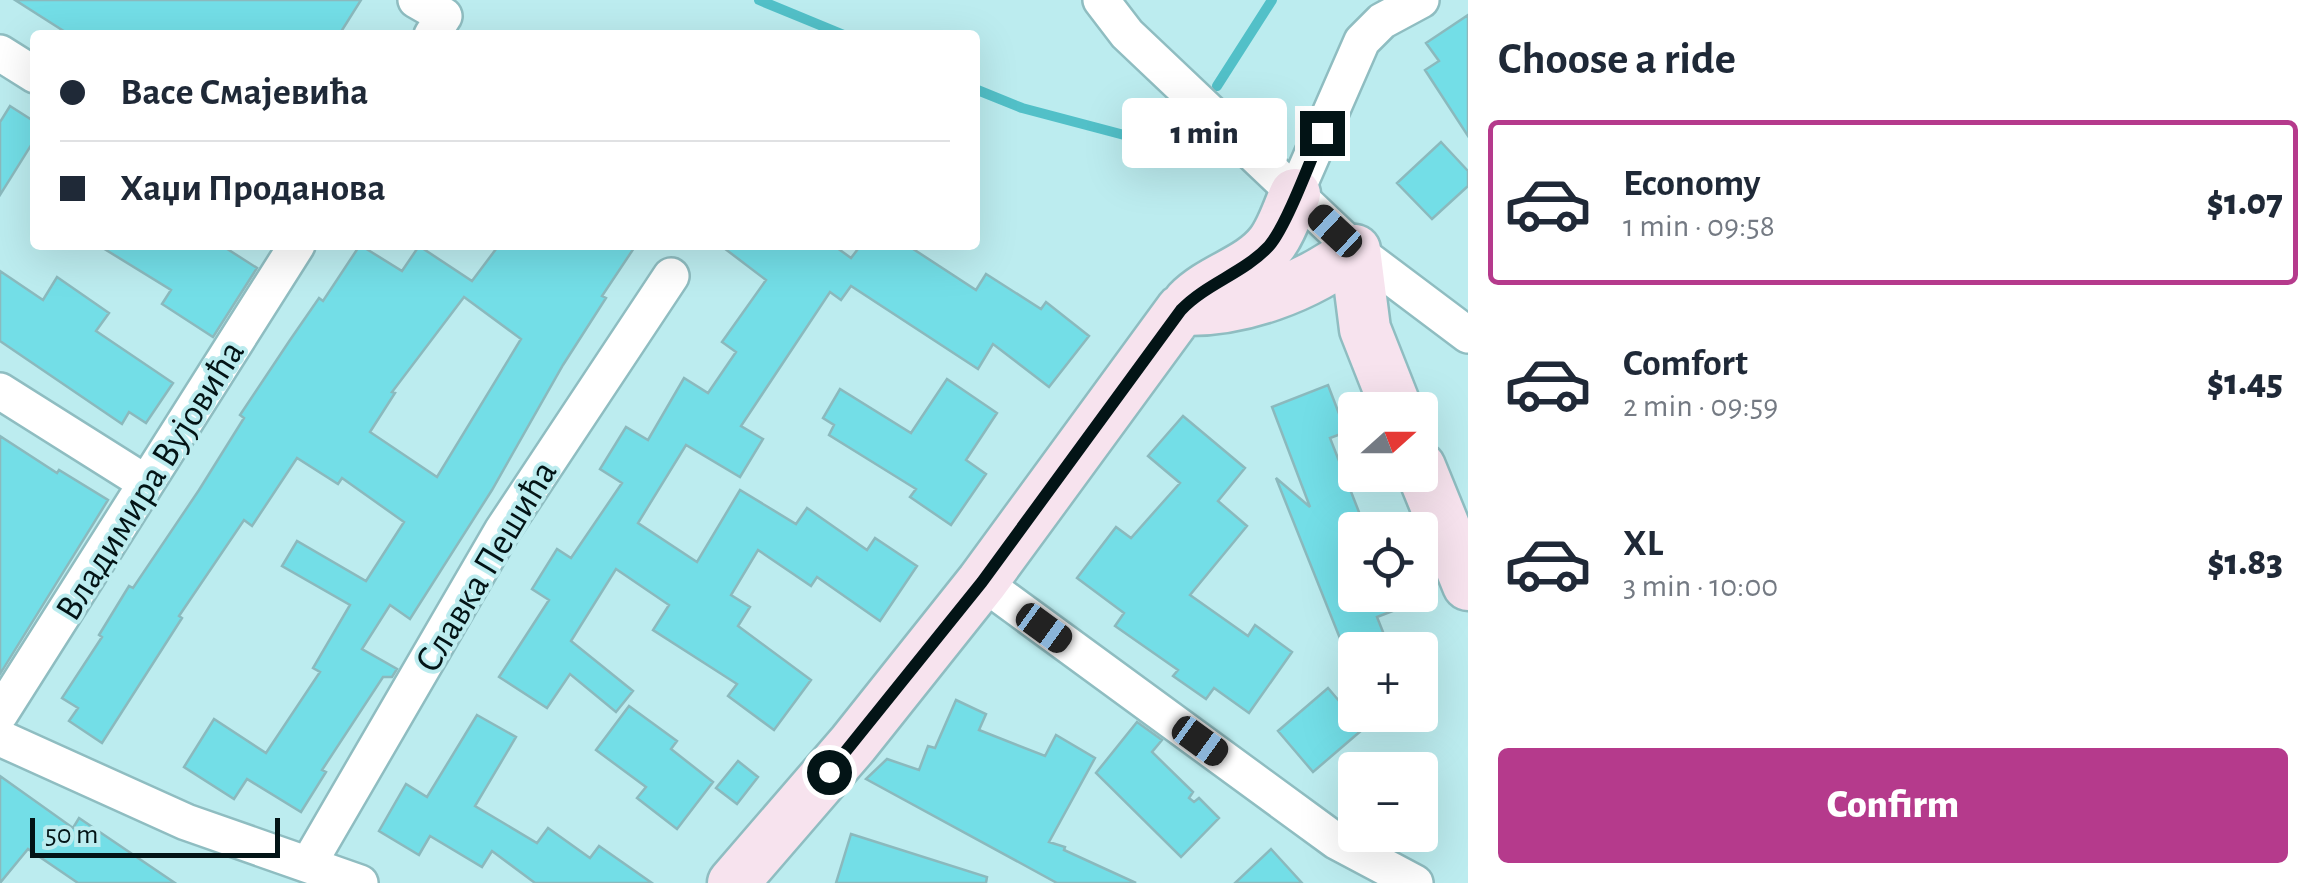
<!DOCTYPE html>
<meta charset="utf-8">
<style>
body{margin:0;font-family:"Alegreya Sans",sans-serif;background:#f6f6f7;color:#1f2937;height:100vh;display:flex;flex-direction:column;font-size:38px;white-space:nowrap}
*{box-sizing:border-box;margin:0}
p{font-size:32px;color:#747a83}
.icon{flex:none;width:55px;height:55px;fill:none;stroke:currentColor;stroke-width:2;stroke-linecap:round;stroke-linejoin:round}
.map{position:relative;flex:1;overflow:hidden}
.drawer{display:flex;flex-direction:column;background:#fff;width:850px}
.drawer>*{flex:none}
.banner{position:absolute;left:30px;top:30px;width:950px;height:220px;border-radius:10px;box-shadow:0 10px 40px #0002;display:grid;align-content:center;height:220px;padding:0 30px;background:#fff}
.needle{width:65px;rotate:69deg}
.tools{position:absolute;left:1338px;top:392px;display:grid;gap:20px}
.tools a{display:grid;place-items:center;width:100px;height:100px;border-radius:10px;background:#fff;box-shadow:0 10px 40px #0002;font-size:50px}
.scale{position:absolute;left:30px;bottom:25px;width:250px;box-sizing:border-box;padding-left:10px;border:5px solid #031416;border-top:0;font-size:28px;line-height:35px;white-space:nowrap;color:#031416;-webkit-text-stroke:8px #bcecef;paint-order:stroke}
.end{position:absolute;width:45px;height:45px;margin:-22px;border:12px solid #031416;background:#fff;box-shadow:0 0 0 5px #fff}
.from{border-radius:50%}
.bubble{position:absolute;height:70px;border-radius:10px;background:#fff;box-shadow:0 10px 40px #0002;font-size:32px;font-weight:800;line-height:70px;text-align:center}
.car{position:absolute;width:30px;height:60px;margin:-30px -15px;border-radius:12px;box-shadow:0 0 8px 2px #0007;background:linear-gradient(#222 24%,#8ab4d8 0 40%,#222 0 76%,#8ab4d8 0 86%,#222 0)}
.banner b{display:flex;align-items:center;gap:35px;height:95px;font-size:38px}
.banner b+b{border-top:2px solid #e0e1e3}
.banner i{width:25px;height:25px;background:#1f2937}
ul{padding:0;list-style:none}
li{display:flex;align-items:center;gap:30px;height:165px;margin:0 20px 15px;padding:0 10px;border:5px solid transparent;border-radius:10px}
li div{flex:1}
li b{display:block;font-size:38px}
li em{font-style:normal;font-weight:800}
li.on{border-color:#b53a8c}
li>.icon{width:90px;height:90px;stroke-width:1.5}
h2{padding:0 30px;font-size:45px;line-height:120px}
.button{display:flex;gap:20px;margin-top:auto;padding:20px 30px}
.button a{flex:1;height:115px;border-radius:10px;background:#b53a8c;color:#fff;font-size:40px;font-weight:800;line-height:115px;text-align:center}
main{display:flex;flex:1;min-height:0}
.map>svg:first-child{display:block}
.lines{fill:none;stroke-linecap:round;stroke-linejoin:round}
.stream{stroke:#52c0c8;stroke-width:10}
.building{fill:#73dee7;stroke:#8bb9bd;stroke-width:2.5;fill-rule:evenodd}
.street-casing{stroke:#8fbdc1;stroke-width:40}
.secondary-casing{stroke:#8fbdc1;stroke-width:55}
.street{stroke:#fff;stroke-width:35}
.secondary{stroke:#f7e3ee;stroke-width:50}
.route{stroke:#031416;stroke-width:12}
.labels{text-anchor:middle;stroke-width:8;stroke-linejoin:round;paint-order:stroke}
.street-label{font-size:38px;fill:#031416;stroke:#bcecef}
</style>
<main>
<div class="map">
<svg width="1468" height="883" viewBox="0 0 1468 883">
<rect width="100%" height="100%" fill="#bcecef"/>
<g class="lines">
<path class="stream" d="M759,0L844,35
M1217,86L1272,0
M975,89L1022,108L1128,136L1165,129"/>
</g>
<path class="building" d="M15,0H361L339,35H70Z
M1468,15V136L1425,70L1439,61L1426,43Z
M10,106L35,122V139L0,195V122Z
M1441,142L1468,171V186L1432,219L1397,183Z
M98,245H221L257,268L213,337L162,304L171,290Z
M360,245L402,271L419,246L472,281L499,245H636L602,296L606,298L563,365L492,490L410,619L390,605L362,649L397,669L392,677H383L322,770L326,772L301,812L247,779L234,799L184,767L214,719L266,753L320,672L313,668L350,605L282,566L297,541L366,581L404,522L342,478L338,484L297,458L252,526L244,520L179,616L182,618L102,743L69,721L78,708L62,698L102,637L99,635L129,586L133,588L199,490L244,418L240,415L290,340L319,298L323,301ZM464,297L521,339L437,477L370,432L395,393L392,392Z
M720,245H833L851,258L861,245H907L976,290L986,274L1041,309L1046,302L1089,336L1049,387L993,344L978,369L851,286L841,300L830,292L741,426L763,439L740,477L686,445L638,523L697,562L740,490L796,524L807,508L867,550L875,538L917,566L880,621L817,577L811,586L758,550L731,595L750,607L738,626L811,680L774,730L728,696L737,684L653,630L669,605L616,569L571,641L633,691L616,712L570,674L547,708L499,677L549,600L532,589L557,549L571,558L622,483L600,469L626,427L648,440L684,378L708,393L736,352L722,342L766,280Z
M0,271L43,300L57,277L109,313L96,331L173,383L146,423L129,412L122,424L0,341Z
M947,379L997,413L966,460L986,474L951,525L910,497L916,489L829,435L834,425L823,418L840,389L911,433Z
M1328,385L1346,432L1330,438L1366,530H1355V595L1429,597L1377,617L1383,632L1343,646L1276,478L1310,507L1272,407Z
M1183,416L1245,468L1218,501L1247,526L1190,595L1248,636L1255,625L1292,652L1249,713L1214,688L1206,699L1173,676L1178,670L1115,626L1124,613L1077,578L1116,527L1131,538L1180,483L1148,456Z
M0,436L57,473L59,470L108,500L0,674Z
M1328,688L1363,729L1313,772L1278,731Z
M956,700L986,714L979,730L1045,756L1056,735L1095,758L1049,842L1065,847L1064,850L1136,883H1057L866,779L887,759L919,770L928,746L935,748Z
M629,706L677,741L671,749L713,782L677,829L637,798L646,787L596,750Z
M477,715L516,737L475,806L537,843L548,828L590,858L599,846L652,883H535L492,851L482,867L430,836L419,855L379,831L406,784L427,797Z
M1137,722L1162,740L1152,752L1193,792L1189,798L1194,802L1199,798L1219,818L1181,857L1096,773Z
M738,761L758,777L737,804L716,788Z
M0,776L73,828L79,818L175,883H78L28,849L0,883Z
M851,834L987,877L986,883H836Z
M1271,849L1302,883H1235Z"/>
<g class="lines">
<g class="street-casing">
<path id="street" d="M416,0L444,16L432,35
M1101,0L1127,34L1355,250L1468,335
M0,53L35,75
M1295,194L1362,41L1382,21L1421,0
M0,391L146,483
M982,582L1336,841L1415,883
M0,714L297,245
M0,738L186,822L360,883
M309,863L502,531L671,276"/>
</g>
<g class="secondary-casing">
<path id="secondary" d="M1355,250L1365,329L1397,410
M1188,303C1212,278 1250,271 1271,244C1282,230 1288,209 1295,194
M1420,467L1468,585
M733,883L853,744L982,582L1181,310C1241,312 1308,287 1355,250"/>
</g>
<use href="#street" class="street"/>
<use href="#secondary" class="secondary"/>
</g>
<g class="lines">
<path class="route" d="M829,772L982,582L1181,310C1207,283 1244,273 1269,246C1286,227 1311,159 1322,133"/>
</g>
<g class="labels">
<g class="street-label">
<text transform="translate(149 480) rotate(-58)" y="13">Владимира Вујовића</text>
<text transform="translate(485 566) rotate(-59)" y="13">Славка Пешића</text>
</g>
</g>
</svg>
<div class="tools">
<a><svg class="needle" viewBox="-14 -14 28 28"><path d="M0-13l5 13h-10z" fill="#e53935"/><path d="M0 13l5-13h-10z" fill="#747a83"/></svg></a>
<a><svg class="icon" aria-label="locate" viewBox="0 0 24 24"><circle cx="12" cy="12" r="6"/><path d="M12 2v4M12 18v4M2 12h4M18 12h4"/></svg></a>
<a>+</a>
<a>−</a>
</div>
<div class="scale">50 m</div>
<i class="end from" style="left:829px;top:772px"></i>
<i class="end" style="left:1322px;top:133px"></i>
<div class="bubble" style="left:1122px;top:98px;width:165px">1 min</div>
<i class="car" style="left:1335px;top:231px;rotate:313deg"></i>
<i class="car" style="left:1044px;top:628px;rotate:126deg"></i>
<i class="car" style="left:1200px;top:741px;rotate:126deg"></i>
<div class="banner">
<b><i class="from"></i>Васе Смајевића</b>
<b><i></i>Хаџи Проданова</b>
</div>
</div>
<section class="drawer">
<h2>Choose a ride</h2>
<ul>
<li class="on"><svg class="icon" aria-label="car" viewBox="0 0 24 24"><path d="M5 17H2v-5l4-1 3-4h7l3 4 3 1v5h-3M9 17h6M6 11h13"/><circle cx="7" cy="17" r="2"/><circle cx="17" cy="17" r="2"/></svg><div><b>Economy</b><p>1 min · 09:58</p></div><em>$1.07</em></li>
<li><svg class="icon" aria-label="car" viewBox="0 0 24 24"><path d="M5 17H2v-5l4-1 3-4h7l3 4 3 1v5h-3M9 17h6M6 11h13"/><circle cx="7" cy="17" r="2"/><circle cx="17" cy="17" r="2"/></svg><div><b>Comfort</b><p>2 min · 09:59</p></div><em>$1.45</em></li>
<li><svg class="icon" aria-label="car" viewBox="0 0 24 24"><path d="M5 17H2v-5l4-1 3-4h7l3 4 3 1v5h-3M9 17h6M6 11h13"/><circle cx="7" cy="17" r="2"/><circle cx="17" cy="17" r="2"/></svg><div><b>XL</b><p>3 min · 10:00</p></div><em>$1.83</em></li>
</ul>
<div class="button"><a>Confirm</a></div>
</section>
</main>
